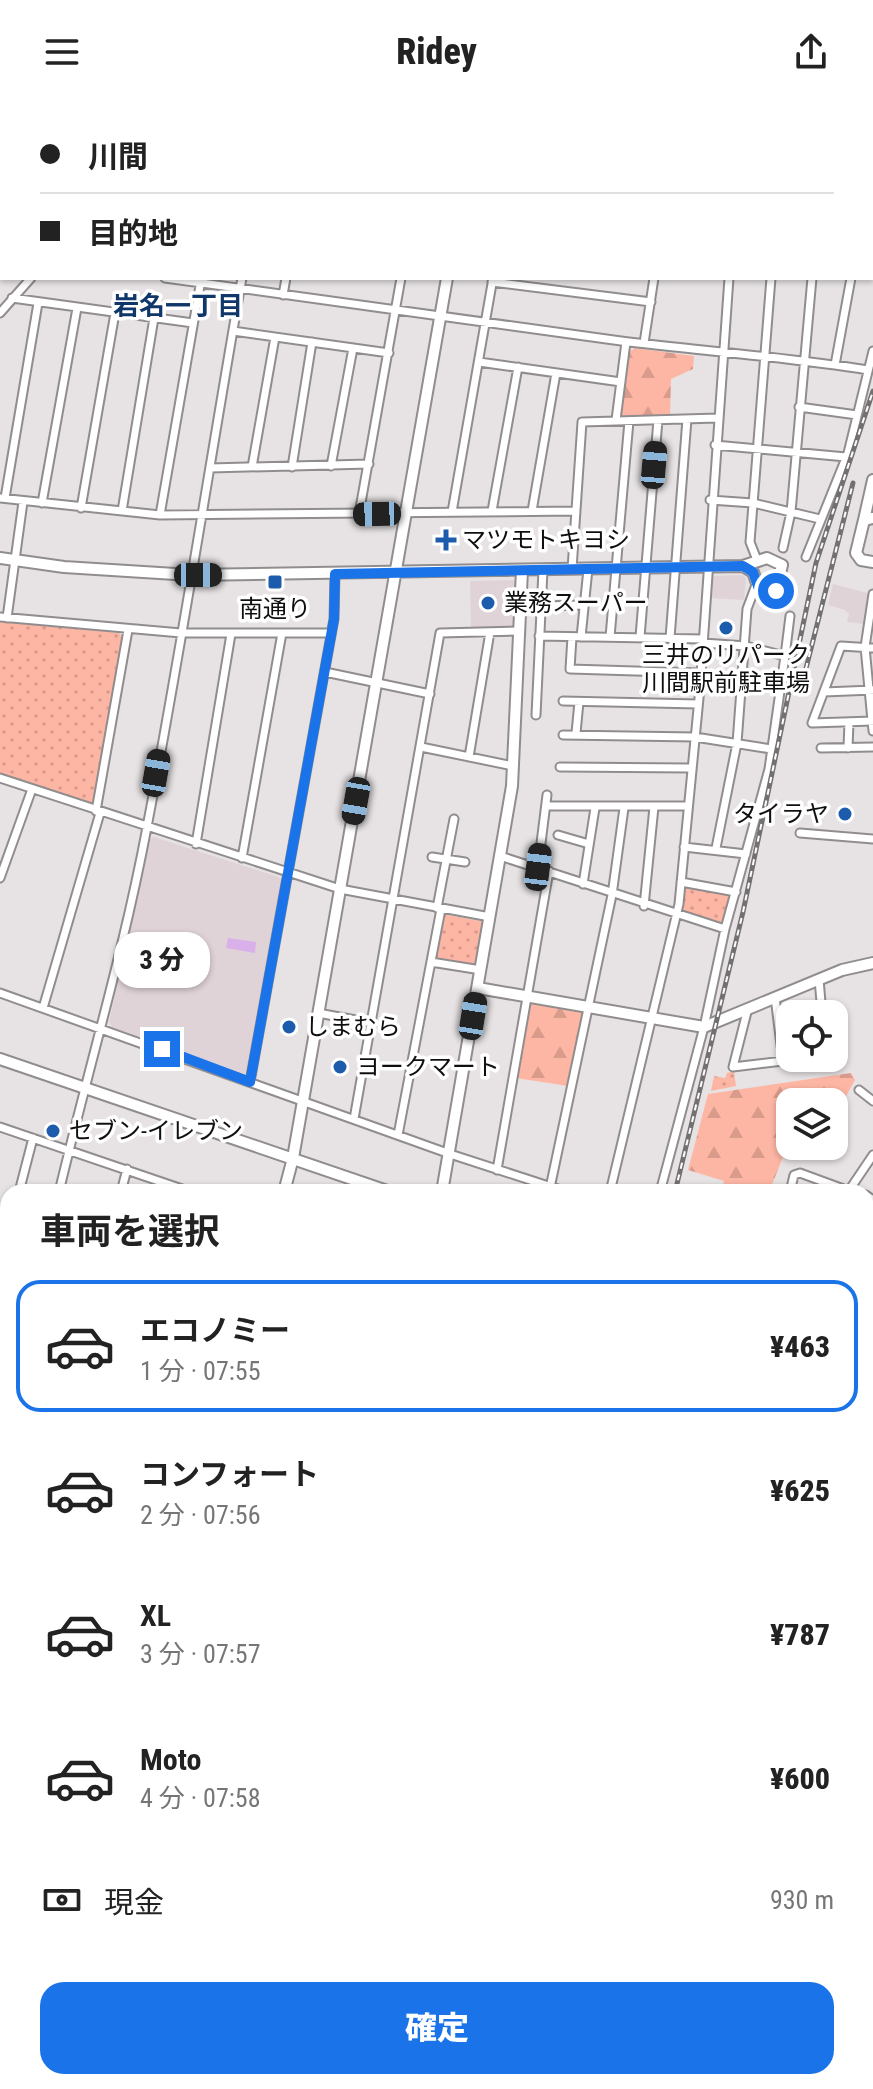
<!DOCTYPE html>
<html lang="ja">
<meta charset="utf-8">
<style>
body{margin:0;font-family:"Roboto Condensed","Noto Sans JP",sans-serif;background:#f2f2f2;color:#222;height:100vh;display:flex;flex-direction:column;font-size:30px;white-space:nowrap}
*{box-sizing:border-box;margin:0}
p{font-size:26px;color:#767676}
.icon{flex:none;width:44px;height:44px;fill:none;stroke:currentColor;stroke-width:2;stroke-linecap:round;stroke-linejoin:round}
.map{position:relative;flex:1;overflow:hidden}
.drawer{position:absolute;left:0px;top:1080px;width:874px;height:906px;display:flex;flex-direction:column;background:#fff;border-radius:24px 24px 0 0;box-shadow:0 2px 6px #0004}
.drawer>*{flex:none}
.guide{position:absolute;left:0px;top:0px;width:874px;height:176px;box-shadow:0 2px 6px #0004;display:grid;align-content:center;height:176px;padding:0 40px;background:#fff}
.fabs{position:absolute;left:776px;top:896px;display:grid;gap:16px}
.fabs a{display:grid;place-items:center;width:72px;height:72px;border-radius:16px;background:#fff;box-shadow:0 2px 6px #0004;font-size:40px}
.end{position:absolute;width:36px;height:36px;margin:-18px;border:10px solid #1a73e8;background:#fff;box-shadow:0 0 0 4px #fff}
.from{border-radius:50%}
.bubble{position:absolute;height:56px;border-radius:24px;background:#fff;box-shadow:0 2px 6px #0004;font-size:26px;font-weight:800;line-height:56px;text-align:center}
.car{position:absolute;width:24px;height:48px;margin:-24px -12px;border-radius:10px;box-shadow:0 0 6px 2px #0007;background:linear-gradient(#222 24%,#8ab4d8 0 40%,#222 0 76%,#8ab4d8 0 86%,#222 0)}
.guide b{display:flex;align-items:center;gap:28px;height:76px;font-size:30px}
.guide b+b{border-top:2px solid #e0e0e0}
.guide i{width:20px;height:20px;background:#222}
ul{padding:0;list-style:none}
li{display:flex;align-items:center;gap:24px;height:132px;margin:0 16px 12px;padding:0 24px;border:4px solid transparent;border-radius:24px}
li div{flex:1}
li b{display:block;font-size:30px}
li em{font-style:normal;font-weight:800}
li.active{border-color:#1a73e8}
li>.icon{width:72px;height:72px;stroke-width:1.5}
h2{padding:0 40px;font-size:36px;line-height:96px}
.pay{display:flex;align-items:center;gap:20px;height:88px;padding:0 40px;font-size:30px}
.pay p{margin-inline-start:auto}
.primary-button{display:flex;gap:16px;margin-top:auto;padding:16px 40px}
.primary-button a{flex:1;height:92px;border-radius:24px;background:#1a73e8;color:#fff;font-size:32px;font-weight:800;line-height:92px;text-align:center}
header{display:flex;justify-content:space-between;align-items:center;height:104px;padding:0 40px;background:#fff;font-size:36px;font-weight:800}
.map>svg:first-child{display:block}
.built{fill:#e0d3d8}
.forest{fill:url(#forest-firs)}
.park{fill:url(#park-dots)}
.water{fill:url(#water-ripples)}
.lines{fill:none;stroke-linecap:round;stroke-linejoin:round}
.street-casing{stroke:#918d8e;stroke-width:11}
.secondary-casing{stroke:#918d8e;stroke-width:14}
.street{stroke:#fff;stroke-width:7}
.secondary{stroke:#fff;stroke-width:10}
.rail-casing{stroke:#737071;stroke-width:5}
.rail{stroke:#fff;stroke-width:2;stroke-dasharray:6;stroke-linecap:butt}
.route{stroke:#1a73e8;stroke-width:10}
.poi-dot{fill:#1d5cad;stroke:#fff;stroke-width:3}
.labels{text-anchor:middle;stroke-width:7;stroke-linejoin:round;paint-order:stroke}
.poi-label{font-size:24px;fill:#100f0f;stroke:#fff;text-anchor:start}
.neighbourhood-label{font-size:26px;font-weight:bold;fill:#0f376a;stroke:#fff}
</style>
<header><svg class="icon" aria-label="menu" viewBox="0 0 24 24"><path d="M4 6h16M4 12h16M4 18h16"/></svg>Ridey<svg class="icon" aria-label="share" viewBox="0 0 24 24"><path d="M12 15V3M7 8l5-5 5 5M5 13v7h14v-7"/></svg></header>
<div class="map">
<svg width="873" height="1985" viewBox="0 0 873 1985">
<defs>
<pattern id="forest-firs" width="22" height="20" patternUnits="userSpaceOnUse" patternTransform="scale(2)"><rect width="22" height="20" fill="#feb6a4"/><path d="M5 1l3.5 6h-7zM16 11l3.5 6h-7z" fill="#d99b8c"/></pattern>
<pattern id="park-dots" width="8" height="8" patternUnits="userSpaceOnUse" patternTransform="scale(2)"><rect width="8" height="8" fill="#feb6a4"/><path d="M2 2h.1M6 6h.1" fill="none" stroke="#d99b8c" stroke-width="1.8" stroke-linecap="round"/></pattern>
<pattern id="water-ripples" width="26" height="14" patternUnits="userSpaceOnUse" patternTransform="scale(2)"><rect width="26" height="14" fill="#d9b0ea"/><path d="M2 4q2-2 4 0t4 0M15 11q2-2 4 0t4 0" fill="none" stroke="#b996c8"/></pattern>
</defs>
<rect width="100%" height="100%" fill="#e7e3e4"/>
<path class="built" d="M743,471L746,474L744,496L710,494L711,472Z
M516,476L515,520L510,524L471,525L470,477Z
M833,480L871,490L864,520L847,518L849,510L845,506L828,501Z
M154,733L279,773L283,777L248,968L244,971L112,923L109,918L150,735Z
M866,1263L873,1266V1320L866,1318Z"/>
<path class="forest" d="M635,244L694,252L693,265L671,275L670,312L624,314L621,309L629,248Z
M531,896L584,907L568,982L516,974Z
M851,969L855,976L834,1014V998H790V1042H798L783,1053L769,1088H722L724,1077L688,1066L708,990Z"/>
<path class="park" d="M0,516L119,529L123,534L94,697L89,699L0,669Z
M684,781L733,790L723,821L681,811Z
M443,810L485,818L478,863L435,856Z
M734,967L736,982L711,987L714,972L725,974L727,969Z"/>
<path class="water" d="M228,834L256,838L255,849L226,844Z"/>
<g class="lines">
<g class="street-casing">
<path id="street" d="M120,0L121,2
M37,2L39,0
M91,2L94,0
M272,2L273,0
M282,2L293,0
M314,2L315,0
M353,2V0
M392,2V0
M431,2L432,0
M524,2L525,0
M685,2V0
M751,2V0
M795,2V0
M827,2V0
M863,2L864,0
M872,12L873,13
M0,36L2,34
M872,37H873
M872,76H873
M0,85L2,83
M0,108L2,110
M872,117H873
M872,158H873
M165,174C317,194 469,217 621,237C704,247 786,253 868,266
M492,178L651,198
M283,191L286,174
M12,194L193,219
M0,209L31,174
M233,227L389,249
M644,239L654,174
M479,258L621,278
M835,261L851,174
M799,303L857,311
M616,316L626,238
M715,341L846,353
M331,362L353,244
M252,363L275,233
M292,363L312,238
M210,364L369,360
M0,394L160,411L576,407
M5,394L38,199
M710,396L753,399L820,415
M42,399L77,204
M81,404L115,209
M122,407L154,214
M492,407L518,263
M532,407L556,269
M452,408L493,174
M359,410L401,174
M160,411L201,176
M783,444L791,408L812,174
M806,453L848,349L873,247
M757,456L750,438L771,174
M572,465L582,318L717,314
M873,490L865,543L873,627
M541,502L584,501
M0,513L181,529H331
M7,514L23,398
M539,532L703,535
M572,533L570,565L701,569
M581,533L588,465
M610,533L629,317
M640,533L658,316
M670,534L687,315
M873,544L841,542L812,619L873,617
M785,552L790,512
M325,568L430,590
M824,588L873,586
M563,597L698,600
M536,611L543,466
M576,629L579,598
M563,631L695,633L771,645
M421,643L513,662
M821,644L873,643
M848,644L849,618
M469,653L490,528
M560,663L690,664
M0,674L340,785L490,813
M546,702H687
M96,707L128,526
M800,729L873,735
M558,731L589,740
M196,740L231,530
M684,743L746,750
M716,744L737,639L747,505L756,481
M500,752L725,825
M432,753L465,758
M242,754L282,529
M538,763L547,691
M0,774L32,685
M681,778L736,788
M583,780L595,704
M644,802L654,703
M437,804L454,715
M431,858L481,866
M819,875L822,910
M0,889L450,1050L567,1088
M775,893L783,957
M43,904L100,709
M748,904L733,963L808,954
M318,909L372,919
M250,978L334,515L335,470
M859,986L873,997
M354,1015L440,529L520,527
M0,1023L191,1088
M398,1031L441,805
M497,1066L549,767
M550,1084L612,791L624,704
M19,1088L33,1034
M59,1088C88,966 124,846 147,723C182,541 210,357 242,174
M121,1088L127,1065
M610,1088L679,800L700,584L729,174
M660,1088L704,923L725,825L769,665L785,552L746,542L703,539
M790,1088L794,1071L800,1069L849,1087
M848,1088L873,1051
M866,1091L873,1096
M0,1161L8,1130
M0,1165L8,1163
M0,1301L8,1303
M866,1339H873
M0,1344L8,1309
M0,1447L8,1449
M866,1507L873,1494
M866,1518L873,1521
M0,1543L8,1538
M866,1666L873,1670
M866,1795L873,1781
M866,1813L873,1817
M0,1866L8,1861
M866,1966L873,1969
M375,1978L389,1985
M659,1978L672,1985
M183,1985L186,1978
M768,1985L772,1978"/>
</g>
<g class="secondary-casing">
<path id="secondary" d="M693,0L705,2
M168,2L172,0
M478,2V0
M0,144L2,142
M873,414L864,416L856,449L861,456L873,458
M864,416L873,376
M0,454L64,463L191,471L743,462L767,454L782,461L776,487L769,490L759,485L753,468L743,462
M478,884L704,923L842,866L873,859
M0,955L390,1088
M284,1088L293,1054L447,174
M442,1088L512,682L522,466
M866,1249L873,1252
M866,1387L873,1361
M0,1598L8,1593
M554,1985L556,1978"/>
</g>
<use href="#street" class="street"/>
<use href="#secondary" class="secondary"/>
<g class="rail-casing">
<path id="rail" d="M800,588L853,379
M675,1088L743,808L816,459L873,287
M0,1965L8,1963"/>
</g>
<use href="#rail" class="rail"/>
</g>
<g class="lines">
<path class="route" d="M162,945L250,978L334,515L335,470L743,462L753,468L759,485L769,490L776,487"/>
</g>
<g class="poi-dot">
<path d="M442 424h8v8h8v8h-8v8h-8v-8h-8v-8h8z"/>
<rect x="267" y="470" width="16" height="16" rx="4"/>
<circle cx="488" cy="499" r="8"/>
<circle cx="726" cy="524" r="8"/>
<circle cx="845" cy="710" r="8"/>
<circle cx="289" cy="923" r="8"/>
<circle cx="340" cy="963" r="8"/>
<circle cx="53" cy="1027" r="8"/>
</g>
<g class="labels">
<g class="poi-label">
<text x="462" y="444">マツモトキヨシ</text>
<text x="504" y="507">業務スーパー</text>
<text x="275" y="513" text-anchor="middle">南通り</text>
<text x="726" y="559" text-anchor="middle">三井のリパーク<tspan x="726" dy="28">川間駅前駐車場</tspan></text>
<text x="829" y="718" text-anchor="end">タイラヤ</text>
<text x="305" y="931">しまむら</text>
<text x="356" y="971">ヨークマート</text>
<text x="69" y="1035">セブン-イレブン</text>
</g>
<g class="neighbourhood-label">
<text x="178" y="211">岩名一丁目</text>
</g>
</g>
</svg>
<div class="fabs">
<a><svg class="icon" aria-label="locate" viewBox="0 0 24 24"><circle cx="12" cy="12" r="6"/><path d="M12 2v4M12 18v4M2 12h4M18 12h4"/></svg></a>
<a><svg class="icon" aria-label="layers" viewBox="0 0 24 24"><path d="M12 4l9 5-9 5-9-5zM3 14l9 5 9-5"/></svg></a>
</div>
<i class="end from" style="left:776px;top:487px"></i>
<i class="end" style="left:162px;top:945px"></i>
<div class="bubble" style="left:114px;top:828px;width:96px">3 分</div>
<i class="car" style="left:654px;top:361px;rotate:5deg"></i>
<i class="car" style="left:377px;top:410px;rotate:269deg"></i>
<i class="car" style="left:198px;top:471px;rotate:90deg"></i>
<i class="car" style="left:156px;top:669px;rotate:10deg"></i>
<i class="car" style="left:356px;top:697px;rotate:190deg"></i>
<i class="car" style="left:538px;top:763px;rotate:7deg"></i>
<i class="car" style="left:473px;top:912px;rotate:9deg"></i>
<div class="guide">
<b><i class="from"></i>川間</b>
<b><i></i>目的地</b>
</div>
<section class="drawer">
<h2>車両を選択</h2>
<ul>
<li class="active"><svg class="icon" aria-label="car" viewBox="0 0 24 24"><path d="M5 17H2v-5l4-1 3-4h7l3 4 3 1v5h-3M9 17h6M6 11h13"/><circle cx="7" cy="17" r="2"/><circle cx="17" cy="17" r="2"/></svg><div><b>エコノミー</b><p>1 分 · 07:55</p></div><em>¥463</em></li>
<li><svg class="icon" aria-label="car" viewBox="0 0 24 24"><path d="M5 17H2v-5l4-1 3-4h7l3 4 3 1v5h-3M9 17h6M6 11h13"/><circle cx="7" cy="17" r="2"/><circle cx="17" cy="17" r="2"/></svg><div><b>コンフォート</b><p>2 分 · 07:56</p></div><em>¥625</em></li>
<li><svg class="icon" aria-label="car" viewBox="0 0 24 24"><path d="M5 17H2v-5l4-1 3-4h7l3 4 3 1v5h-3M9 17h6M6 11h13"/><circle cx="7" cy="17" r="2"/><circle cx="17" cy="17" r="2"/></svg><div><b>XL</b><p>3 分 · 07:57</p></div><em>¥787</em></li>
<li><svg class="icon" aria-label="car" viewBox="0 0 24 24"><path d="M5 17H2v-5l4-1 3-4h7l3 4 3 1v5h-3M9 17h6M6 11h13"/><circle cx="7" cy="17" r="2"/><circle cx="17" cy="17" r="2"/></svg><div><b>Moto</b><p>4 分 · 07:58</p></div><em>¥600</em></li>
</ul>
<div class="pay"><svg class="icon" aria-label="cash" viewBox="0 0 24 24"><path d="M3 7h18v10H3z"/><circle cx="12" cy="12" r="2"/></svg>現金<p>930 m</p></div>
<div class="primary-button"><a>確定</a></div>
</section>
</div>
